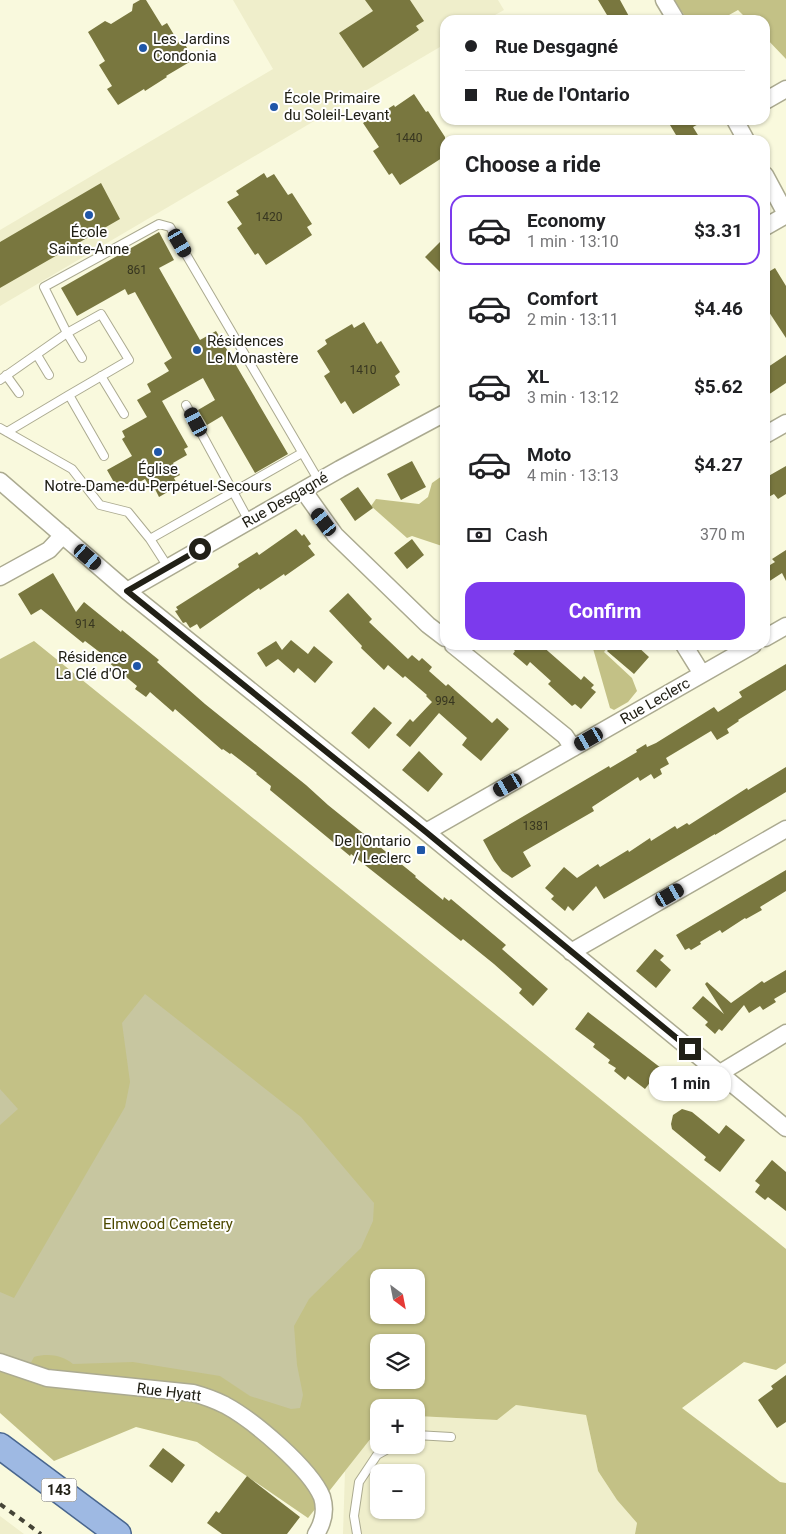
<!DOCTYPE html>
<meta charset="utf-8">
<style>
body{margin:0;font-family:Roboto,sans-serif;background:#f2f2f2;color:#202124;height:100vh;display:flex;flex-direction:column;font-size:19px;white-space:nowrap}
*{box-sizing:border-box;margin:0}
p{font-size:16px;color:#757577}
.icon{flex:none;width:28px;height:28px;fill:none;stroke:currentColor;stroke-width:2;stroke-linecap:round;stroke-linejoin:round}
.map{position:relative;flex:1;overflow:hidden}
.side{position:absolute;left:440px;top:135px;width:330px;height:515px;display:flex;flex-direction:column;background:#fff;border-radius:15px;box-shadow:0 1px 4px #0004}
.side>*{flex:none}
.banner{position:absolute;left:440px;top:15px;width:330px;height:110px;border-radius:15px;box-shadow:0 1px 4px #0004;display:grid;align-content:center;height:110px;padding:0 25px;background:#fff}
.needle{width:32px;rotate:148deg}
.controls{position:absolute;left:370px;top:1269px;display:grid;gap:10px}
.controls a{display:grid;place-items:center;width:55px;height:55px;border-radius:10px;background:#fff;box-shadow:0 1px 4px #0004;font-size:25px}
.end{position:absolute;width:22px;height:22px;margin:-11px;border:6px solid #212016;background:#fff;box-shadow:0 0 0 2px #fff}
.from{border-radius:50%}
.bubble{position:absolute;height:35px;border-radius:15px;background:#fff;box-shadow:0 1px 4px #0004;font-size:16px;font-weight:700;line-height:35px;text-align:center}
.car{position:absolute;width:15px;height:30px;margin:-15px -8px;border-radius:6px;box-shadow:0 0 4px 1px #0007;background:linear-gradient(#222 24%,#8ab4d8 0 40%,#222 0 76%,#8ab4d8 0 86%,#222 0)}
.banner b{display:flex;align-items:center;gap:18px;height:48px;font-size:19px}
.banner b+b{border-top:1px solid #e0e0e0}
.banner i{width:12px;height:12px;background:#202124}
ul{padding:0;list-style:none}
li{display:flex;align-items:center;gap:15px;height:70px;margin:0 10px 8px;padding:0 15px;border:2px solid transparent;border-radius:15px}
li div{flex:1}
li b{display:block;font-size:19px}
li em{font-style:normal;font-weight:700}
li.current{border-color:#7c3aed}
li>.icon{width:45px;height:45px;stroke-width:1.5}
h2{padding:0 25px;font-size:22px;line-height:60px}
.pay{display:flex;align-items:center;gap:12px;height:55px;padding:0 25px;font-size:19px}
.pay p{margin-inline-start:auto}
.button{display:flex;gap:10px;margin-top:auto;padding:10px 25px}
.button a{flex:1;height:58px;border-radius:15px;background:#7c3aed;color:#fff;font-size:20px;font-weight:700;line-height:58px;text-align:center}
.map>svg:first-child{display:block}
.built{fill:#efeecb;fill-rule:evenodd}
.green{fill:#c7c6a0}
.forest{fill:#c3c186;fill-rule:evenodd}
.building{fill:#79773f}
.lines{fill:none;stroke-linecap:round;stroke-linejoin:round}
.service-casing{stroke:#abaa90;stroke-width:10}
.minor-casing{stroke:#abaa90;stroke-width:19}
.primary-casing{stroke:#49668f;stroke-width:28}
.service{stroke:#fff;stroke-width:8}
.minor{stroke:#fff;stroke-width:16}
.primary{stroke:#9eb9e3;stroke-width:25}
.rail{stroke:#454437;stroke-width:4;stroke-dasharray:6 6;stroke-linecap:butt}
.route{stroke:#212016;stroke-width:6}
.poi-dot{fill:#1f56a8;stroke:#fff;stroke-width:2}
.labels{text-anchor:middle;stroke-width:4;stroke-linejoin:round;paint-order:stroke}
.number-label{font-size:12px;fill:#373620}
.shield{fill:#fff;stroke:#64635c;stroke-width:1}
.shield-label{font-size:14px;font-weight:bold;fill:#212016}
.poi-label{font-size:15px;fill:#212016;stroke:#fff;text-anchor:start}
.street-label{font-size:15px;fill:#212016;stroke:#fff}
.park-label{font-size:15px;fill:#4d4900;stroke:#fff}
</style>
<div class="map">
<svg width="786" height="1534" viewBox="0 0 786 1534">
<rect width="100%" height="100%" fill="#f9f9dd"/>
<path class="built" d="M233,0H498L504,10L486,20H445V44L0,306V230L273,69Z
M516,1405L586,1415L598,1471L617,1500L637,1523L635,1534H343L345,1471L379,1428V1445H416V1416L496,1420ZM379,1472H416V1510H379Z
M0,1516L24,1534H0Z"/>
<path class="green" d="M0,846L423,1205L379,1278L282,1448L0,1362Z"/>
<path class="forest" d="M673,0H786V59L765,37V20H748L738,10L720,20H688Z
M442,476L445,478V547L412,536L407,538L371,506L376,499L419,504L428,497L432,483Z
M34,641L786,1249V1363L776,1370L744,1362L682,1408L780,1482L786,1483V1534H635L637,1523L617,1500L598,1471L586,1415L516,1405L497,1420L416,1416V1408H379V1428L308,1518L197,1442L136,1427L54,1461L0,1413V1362L26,1372L34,1357C48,1353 62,1355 73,1364L133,1362L220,1376L250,1396L291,1409L300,1408L303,1395L297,1365L294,1326L309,1299L361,1248L373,1221L374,1203L301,1117L145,994L122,1023L130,1082L125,1107L14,1298L0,1292V1125L18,1109L0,1089V659ZM379,1278H416V1315H379ZM379,1342H416V1380H379Z
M592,645H609L604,652L632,678L637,691L628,702L614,710L610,708Z"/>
<path class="building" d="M140,0H146L162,26L167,23L180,45L184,42L193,60L166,76L167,77L145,91L144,89L118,105L107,89L112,86L99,65L105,61L88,32L105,21L111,24L132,11L133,4Z
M365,0H410L424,21L416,26L419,30L363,68L339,33L373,11Z
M598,0H620L631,20H610Z
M414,94L426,112L428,111L445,137V156L400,185L392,173L389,175L373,151L379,147L363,123L380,112L381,113L394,105L395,107Z
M667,120H706L693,127L701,140H679Z
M264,173L267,178L274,174L288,195L292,193L312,224L307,227L312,235L266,265L258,253L255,255L237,228L242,224L227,202L239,195L236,191Z
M101,183L120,219L0,288V242Z
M159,232L174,260L159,268L200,340L216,331L288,454L255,473L222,416L207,425L198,410L215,400L203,378L162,401L188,447L184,449L187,455L173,463L180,475L174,478L178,486L159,497L155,489L152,491L145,479L120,493L107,470L132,456L122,439L125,437L122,431L147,417L137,400L151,392L147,384L169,371L164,363L172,358L135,292L128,295L125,289L77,316L61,288Z
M445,237V277L425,257Z
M775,268L786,286V338L765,306V274Z
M364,322L377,344L381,341L400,372L395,376L400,385L353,414L345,401L341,404L324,376L330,372L317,351L327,344L325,340L352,324L354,328Z
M786,355V383L765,397V369Z
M412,461L426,487L401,500L387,474Z
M786,466V494L778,499L774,494L765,499V478Z
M358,487L373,508L355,521L340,499Z
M296,529L302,536L304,534L311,544L308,546L315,555L285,576L284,574L260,590L259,588L200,629L197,624L190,628L186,622L183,623L175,611L178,610L176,607L239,567L238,564L257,552L259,555Z
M412,539L424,555L407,569L394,553Z
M786,550V581L782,573L765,584V568L775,562L772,559Z
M53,573L76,612L84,602L121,632L122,630L159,660L157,662L205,704L306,785L328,805L416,876L415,877L443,900L444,897L449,901L451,899L469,914L506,945L502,949L548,989L533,1006L519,993L522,989L494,964L463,939L461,941L351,854L350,856L270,790L271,786L256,774L257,773L231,753L230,754L223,749L222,750L175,709L173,712L150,692L146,697L135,689L137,686L101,656L102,654L85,641L83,643L41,609L31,615L18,594Z
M348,593L372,619L369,622L408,659L412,655L419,661L422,658L432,667L429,671L446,686L448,684L492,723L497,718L509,729L481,761L462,745L467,738L439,713L410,747L396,735L410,719L413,722L432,702L426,696L427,695L405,676L403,678L388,665L384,670L361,648L362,646L329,611Z
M291,640L308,654L314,646L333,662L315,683L298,668L294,673L278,659L266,667L257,653L276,641L282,650Z
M508,645H541L581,680L584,676L594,685L591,688L596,692L581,709L575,704L572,706L548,684L551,681L530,662L527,666L513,654L515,651Z
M612,645H636L649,657L634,674L607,651Z
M786,664V690L738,720L739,721L727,729L729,733L717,740L711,731L666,758L669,764L660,769L662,774L654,779L651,774L640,781L638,777L592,807L594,811L523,852L531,866L512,878L502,871L494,860L483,840L609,766L610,768L637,752L636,750L646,744L647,747L656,743L714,707L718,712L742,697L739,692Z
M374,707L392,723L369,749L351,733Z
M419,751L443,774L428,792L402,770Z
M786,767V792L715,835V834L604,899L596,886L573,911L568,906L565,911L551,899L554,896L545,888L564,867L577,878L598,864L600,867L628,850L629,852L650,838L651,841L675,826L677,829L687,823L689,825L747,788L748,790Z
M786,870V891L760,907L762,910L746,919L745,918L722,933L720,930L700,942L701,944L691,950L689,948L685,950L676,935Z
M655,949L664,956L660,960L671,970L656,988L636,971Z
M786,970V992L774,999L776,1002L763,1010L760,1006L749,1013L744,1005L722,1031L719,1029L715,1034L705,1025L708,1022L692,1008L703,996L724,1014L705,984L707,982L731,1003L762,981L764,983Z
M588,1012L661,1068L645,1089L628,1076L625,1080L614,1071L616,1068L608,1063L610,1060L593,1047L595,1044L575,1029Z
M682,1109L692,1112L719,1134L726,1125L745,1140L720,1172L704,1160L706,1157L672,1129L671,1124L673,1115Z
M772,1160L786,1172V1211L768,1197L765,1200L755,1192L760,1185L755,1181Z
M786,1375V1422L777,1428L758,1400L773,1389L771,1386Z
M163,1448L185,1465L172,1483L149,1466Z
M247,1476L300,1517L287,1534H222L207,1523L216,1511L219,1513Z"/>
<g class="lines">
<g class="service-casing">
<path id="service" d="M37,355L49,375
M82,358L67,333L44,287L159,224L170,227L319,481
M6,375L19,393
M101,376L124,414
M0,380L67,333L101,314L129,360L69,395
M186,405L249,521
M0,428L72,469L100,505L128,512L150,539
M7,432L69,395L104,456
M168,567L150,539L302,453
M416,1435L451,1437
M357,1534L354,1516L359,1482L377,1455L395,1445"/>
</g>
<g class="minor-casing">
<path id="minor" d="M664,0L676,20
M765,101L786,89
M735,120L746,140
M765,175L786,214
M765,227L786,215
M765,435L786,423
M0,481L127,591L426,832L786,1128
M303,490L335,535L428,625L445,638
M0,577L49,550L63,535
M127,591L340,469L445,413
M765,638L786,626
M453,645L565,736L573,748
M684,645L702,674
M426,832L753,645
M571,952L786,829
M720,1073L786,1033
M0,1362L47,1378L193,1393C204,1396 215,1400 225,1405C253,1420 310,1468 322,1497C326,1510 323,1523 316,1534"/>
</g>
<g class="primary-casing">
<path id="primary" d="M0,1446L118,1534"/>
</g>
<use href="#service" class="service"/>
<use href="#minor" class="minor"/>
<use href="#primary" class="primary"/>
<path class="rail" d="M0,1504L41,1534"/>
</g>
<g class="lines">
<path class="route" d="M200,549L127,591L426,832L690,1049"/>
</g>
<g class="poi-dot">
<circle cx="143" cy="48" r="5"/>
<circle cx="274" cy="107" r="5"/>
<circle cx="89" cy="215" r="5"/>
<circle cx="197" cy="350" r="5"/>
<circle cx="158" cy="452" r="5"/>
<circle cx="137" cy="666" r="5"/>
<rect x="416" y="845" width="10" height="10" rx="2.5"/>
</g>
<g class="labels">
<g class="number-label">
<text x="409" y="142">1440</text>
<text x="269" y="221">1420</text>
<text x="137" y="274">861</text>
<text x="363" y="374">1410</text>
<text x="85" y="628">914</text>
<text x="445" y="705">994</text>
<text x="536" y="830">1381</text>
</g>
<rect class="shield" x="41.5" y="1478.5" width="35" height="23" rx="4"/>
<g class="shield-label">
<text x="59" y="1495">143</text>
</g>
<g class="poi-label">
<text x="153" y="44">Les Jardins<tspan x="153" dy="17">Condonia</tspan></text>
<text x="284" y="103">École Primaire<tspan x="284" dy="17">du Soleil-Levant</tspan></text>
<text x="89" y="237" text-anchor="middle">École<tspan x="89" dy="17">Sainte-Anne</tspan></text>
<text x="207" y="346">Résidences<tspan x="207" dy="17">Le Monastère</tspan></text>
<text x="158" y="474" text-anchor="middle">Église<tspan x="158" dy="17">Notre-Dame-du-Perpétuel-Secours</tspan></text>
<text x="127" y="662" text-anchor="end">Résidence<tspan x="127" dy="17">La Clé d'Or</tspan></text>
<text x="411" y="846" text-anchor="end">De l'Ontario<tspan x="411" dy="17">/ Leclerc</tspan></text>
</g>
<g class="street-label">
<text transform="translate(285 500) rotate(-30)" y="5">Rue Desgagné</text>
<text transform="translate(655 701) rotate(-30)" y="5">Rue Leclerc</text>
<text transform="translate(169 1392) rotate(7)" y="5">Rue Hyatt</text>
</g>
<g class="park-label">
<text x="168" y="1229">Elmwood Cemetery</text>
</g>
</g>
</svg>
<div class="controls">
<a><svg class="needle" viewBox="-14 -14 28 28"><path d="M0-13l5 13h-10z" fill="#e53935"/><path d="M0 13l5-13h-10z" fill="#757577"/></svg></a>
<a><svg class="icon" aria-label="layers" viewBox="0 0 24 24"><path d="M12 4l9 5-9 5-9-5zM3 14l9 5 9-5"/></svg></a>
<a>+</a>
<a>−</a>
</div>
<i class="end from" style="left:200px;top:549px"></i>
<i class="end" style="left:690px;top:1049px"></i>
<div class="bubble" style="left:649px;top:1066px;width:82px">1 min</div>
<i class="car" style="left:180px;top:243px;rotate:150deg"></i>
<i class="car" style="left:196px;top:422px;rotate:332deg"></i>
<i class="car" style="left:324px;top:522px;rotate:323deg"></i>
<i class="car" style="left:88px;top:557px;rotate:131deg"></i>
<i class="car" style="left:589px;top:739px;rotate:240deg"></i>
<i class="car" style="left:508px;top:785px;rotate:240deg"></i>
<i class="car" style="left:670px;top:895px;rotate:60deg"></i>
<div class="banner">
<b><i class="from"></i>Rue Desgagné</b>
<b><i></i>Rue de l'Ontario</b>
</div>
<section class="side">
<h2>Choose a ride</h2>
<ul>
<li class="current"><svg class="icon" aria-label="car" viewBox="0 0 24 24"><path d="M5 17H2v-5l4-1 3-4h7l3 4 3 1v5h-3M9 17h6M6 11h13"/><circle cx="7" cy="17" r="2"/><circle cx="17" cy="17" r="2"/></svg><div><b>Economy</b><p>1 min · 13:10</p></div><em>$3.31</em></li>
<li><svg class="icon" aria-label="car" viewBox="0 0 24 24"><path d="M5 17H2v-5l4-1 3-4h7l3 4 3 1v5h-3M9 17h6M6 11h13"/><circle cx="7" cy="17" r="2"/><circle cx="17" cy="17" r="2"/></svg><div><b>Comfort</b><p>2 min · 13:11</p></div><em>$4.46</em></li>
<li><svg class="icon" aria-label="car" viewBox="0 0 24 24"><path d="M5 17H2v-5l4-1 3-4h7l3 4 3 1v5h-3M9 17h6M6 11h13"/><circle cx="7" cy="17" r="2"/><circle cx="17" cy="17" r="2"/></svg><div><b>XL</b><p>3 min · 13:12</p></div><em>$5.62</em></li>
<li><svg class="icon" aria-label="car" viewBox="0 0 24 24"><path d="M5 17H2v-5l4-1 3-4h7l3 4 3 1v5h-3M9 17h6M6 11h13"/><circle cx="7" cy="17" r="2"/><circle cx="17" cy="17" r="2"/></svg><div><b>Moto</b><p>4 min · 13:13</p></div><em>$4.27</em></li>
</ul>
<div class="pay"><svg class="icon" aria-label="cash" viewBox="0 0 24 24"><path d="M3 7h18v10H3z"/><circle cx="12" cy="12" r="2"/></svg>Cash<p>370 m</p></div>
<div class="button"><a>Confirm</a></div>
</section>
</div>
